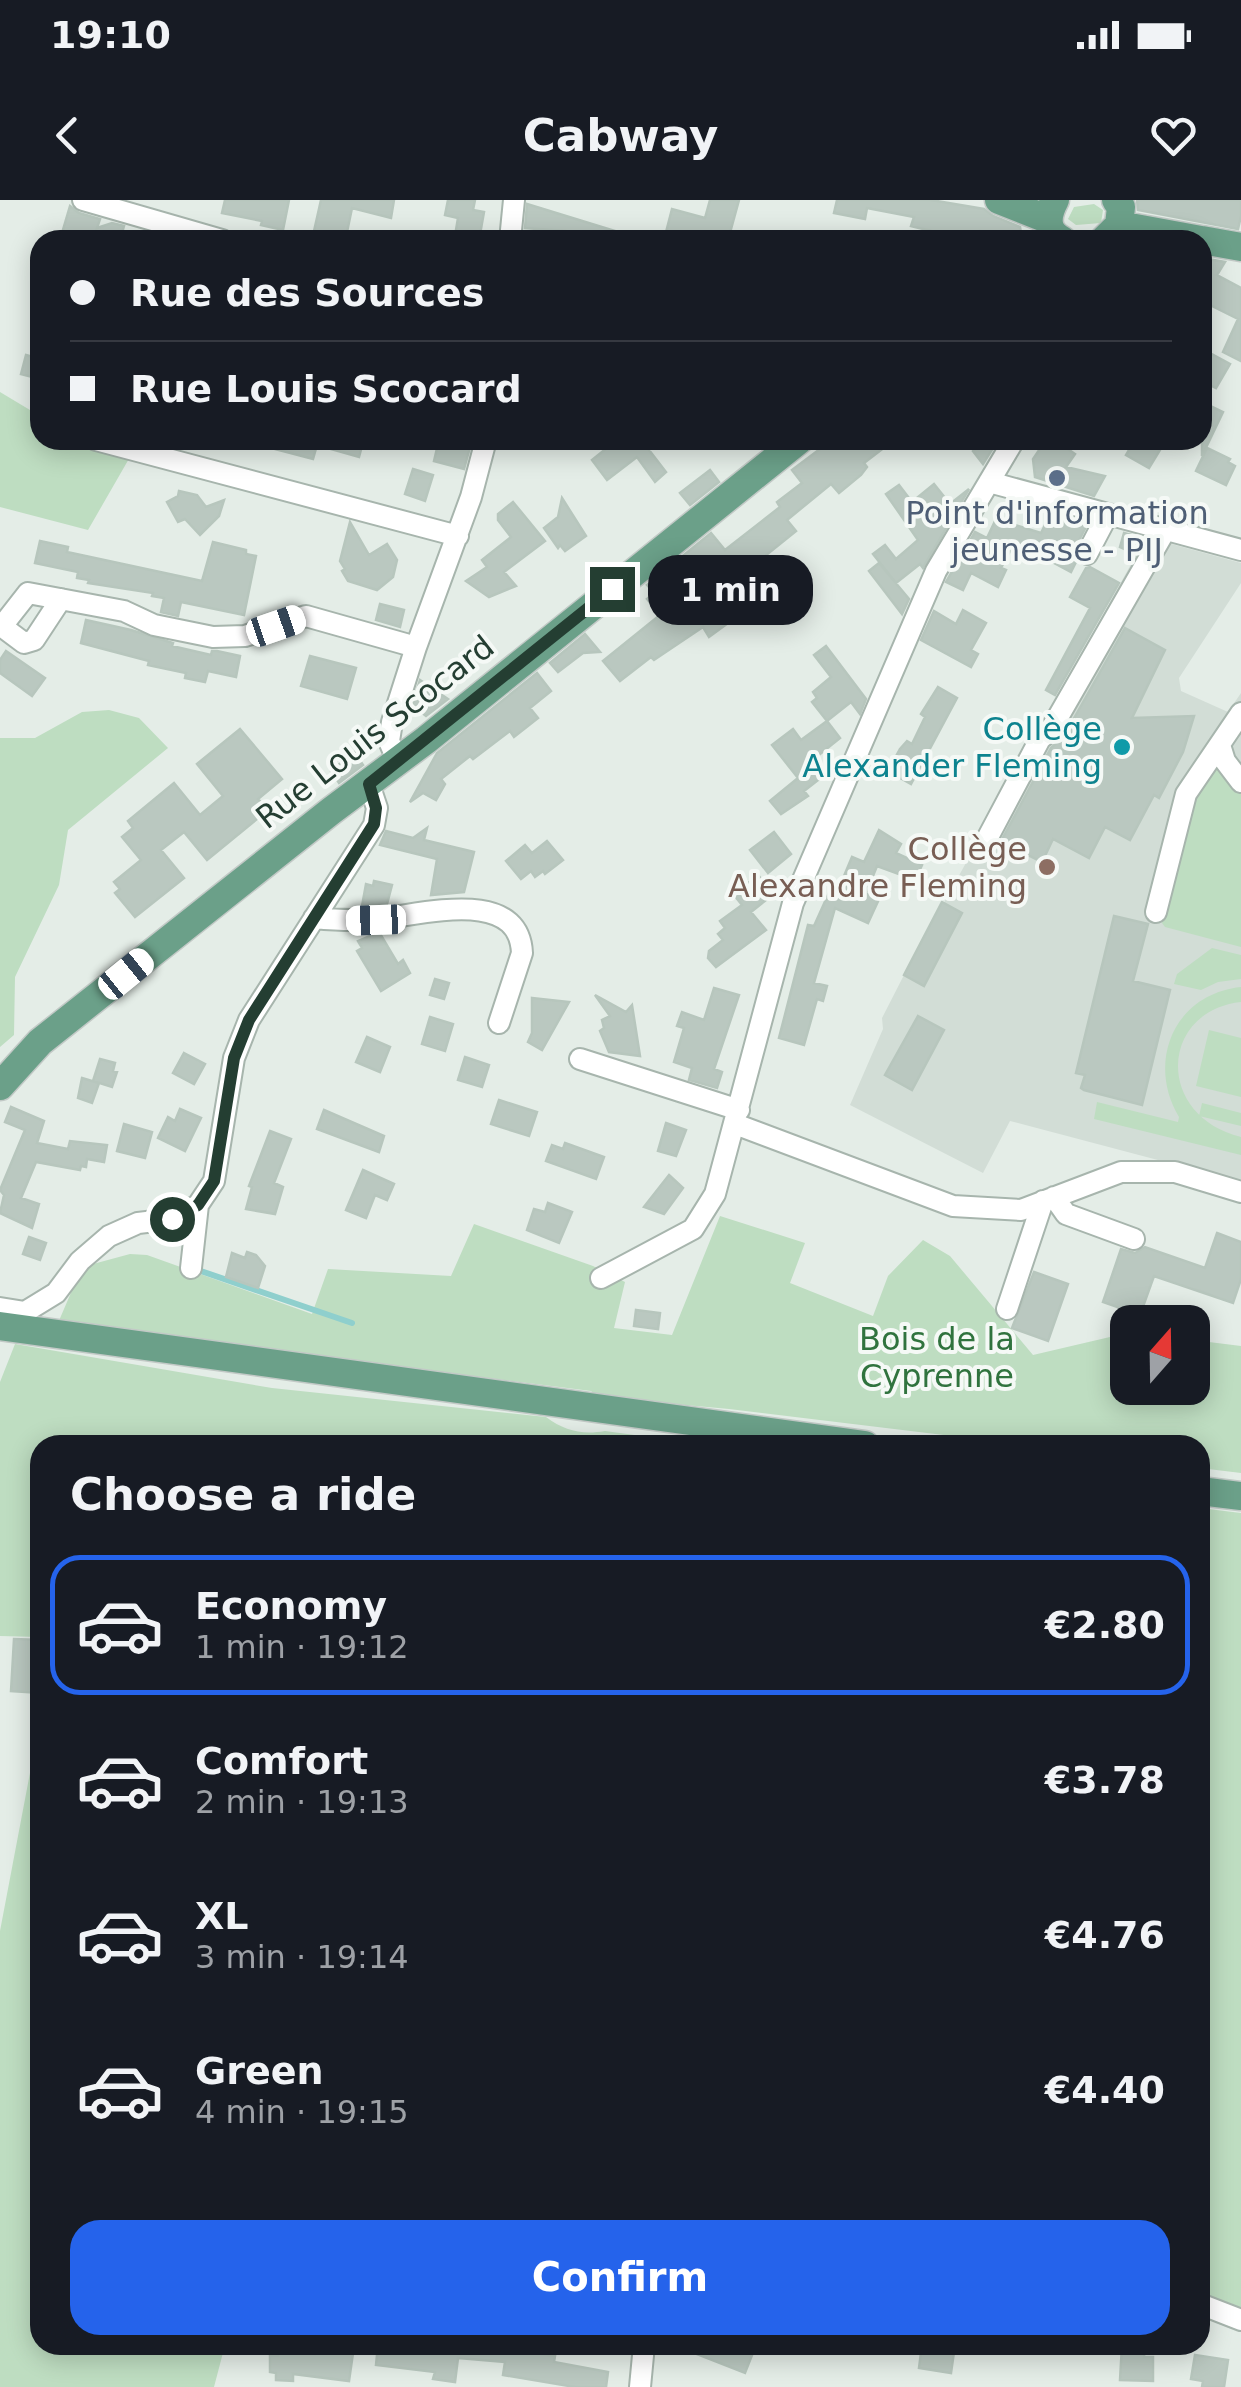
<!DOCTYPE html>
<meta charset="utf-8">
<style>
body{margin:0;font-family:"DejaVu Sans",sans-serif;background:#20242c;color:#f1f3f6;height:100vh;display:flex;flex-direction:column;font-size:38px;white-space:nowrap}
*{box-sizing:border-box;margin:0}
p{font-size:32px;color:#9ea1a6}
.icon{flex:none;width:55px;height:55px;fill:none;stroke:currentColor;stroke-width:2;stroke-linecap:round;stroke-linejoin:round}
.map{position:relative;flex:1;overflow:hidden}
.panel{position:absolute;left:30px;top:1235px;width:1180px;height:920px;display:flex;flex-direction:column;background:#171b24;border-radius:30px;box-shadow:0 5px 25px #0003}
.panel>*{flex:none}
.top-card{position:absolute;left:30px;top:30px;width:1182px;height:220px;border-radius:30px;box-shadow:0 5px 25px #0003;display:grid;align-content:center;height:220px;padding:0 40px;background:#171b24}
.needle{width:65px;rotate:20deg}
.fabs{position:absolute;left:1110px;top:1105px;display:grid;gap:20px}
.fabs a{display:grid;place-items:center;width:100px;height:100px;border-radius:20px;background:#171b24;box-shadow:0 5px 25px #0003;font-size:50px}
.end{position:absolute;width:45px;height:45px;margin:-22px;border:12px solid #243e32;background:#fff;box-shadow:0 0 0 5px #fff}
.from{border-radius:50%}
.bubble{position:absolute;height:70px;border-radius:30px;background:#171b24;box-shadow:0 5px 25px #0003;font-size:32px;font-weight:800;line-height:70px;text-align:center}
.car{position:absolute;width:30px;height:60px;margin:-30px -15px;border-radius:12px;box-shadow:0 0 8px 2px #0007;background:linear-gradient(#fff 24%,#345 0 40%,#fff 0 76%,#345 0 86%,#fff 0)}
.top-card b{display:flex;align-items:center;gap:35px;height:95px;font-size:38px}
.top-card b+b{border-top:2px solid #363941}
.top-card i{width:25px;height:25px;background:#f1f3f6}
ul{padding:0;list-style:none}
li{display:flex;align-items:center;gap:30px;height:140px;margin:0 20px 15px;padding:0 20px;border:5px solid transparent;border-radius:30px}
li div{flex:1}
li b{display:block;font-size:38px}
li em{font-style:normal;font-weight:800}
li.selected{border-color:#2563eb}
li>.icon{width:90px;height:90px;stroke-width:1.5}
h2{padding:0 40px;font-size:45px;line-height:120px}
.cta{display:flex;gap:20px;margin-top:auto;padding:20px 40px}
.cta a{flex:1;height:115px;border-radius:30px;background:#2563eb;color:#fff;font-size:40px;font-weight:800;line-height:115px;text-align:center}
.status{display:flex;justify-content:space-between;align-items:center;height:70px;padding:0 50px;background:#171b24;direction:ltr}
.status svg{height:28px;fill:currentColor}
header{display:flex;justify-content:space-between;align-items:center;height:130px;padding:0 40px;background:#171b24;font-size:45px;font-weight:800}
.map>svg:first-child{display:block}
.built{fill:#d2ddd6}
.green{fill:#beddc1}
.lines{fill:none;stroke-linecap:round;stroke-linejoin:round}
.stream{stroke:#8fcfcd;stroke-width:6}
.building{fill:#bac8c0;stroke:#b7c6bd;stroke-width:2.5}
.minor-casing{stroke:#a7b5ad;stroke-width:24}
.major-casing{stroke:#c2c9c6;stroke-width:31}
.minor{stroke:#fff;stroke-width:20}
.major{stroke:#6ba089;stroke-width:28}
.route{stroke:#243e32;stroke-width:12}
.service-dot{fill:#5c6f8a;stroke:#f5f9f6;stroke-width:4}
.culture-dot{fill:#0f9aa8;stroke:#f5f9f6;stroke-width:4}
.education-dot{fill:#8d6e63;stroke:#f5f9f6;stroke-width:4}
.labels{text-anchor:middle;stroke-width:8;stroke-linejoin:round;paint-order:stroke}
.service-label{font-size:32px;fill:#4e5e75;stroke:#f5f9f6}
.culture-label{font-size:32px;fill:#0d838f;stroke:#f5f9f6;text-anchor:end}
.street-label{font-size:32px;fill:#243e32;stroke:#f5f9f6}
.education-label{font-size:32px;fill:#785e54;stroke:#f5f9f6;text-anchor:end}
.park-label{font-size:32px;fill:#30733e;stroke:#f5f9f6}
</style>
<div class="status"><b>19:10</b><svg viewBox="0 0 49 12"><path d="M0 12V9h3v3zM5 12V6h3v6zM10 12V3h3v9zM15 12V0h3v12zM26 1h20v11H26zM47 4h2v5h-2z"/></svg></div>
<header><svg class="icon" aria-label="back" viewBox="0 0 24 24"><path d="M15 5l-7 7 7 7"/></svg>Cabway<svg class="icon" aria-label="heart" viewBox="0 0 24 24"><path d="M12 20l-8-8c-3-5 5-10 8-4 3-6 11-1 8 4z"/></svg></header>
<div class="map">
<svg width="1241" height="2187" viewBox="0 0 1241 2187">
<rect width="100%" height="100%" fill="#e4ede7"/>
<path class="built" d="M1146,337L1241,363V383L1179,478L1181,491L1228,512L1241,493V982L1010,921L983,973L850,905L883,829L882,818L904,775Z"/>
<path class="green" d="M1094,4L1103,10L1101,23L1076,25L1068,19L1074,7Z
M0,192L40,216V240H96L134,250L88,330L0,307Z
M109,510L139,518L168,548L68,630L59,685L15,777L14,835L0,847V538H35L82,512Z
M1215,565L1228,580L1241,586V747L1165,727L1162,723L1195,598Z
M1212,748L1241,755V779L1218,782L1201,790L1174,784L1177,774Z
M1241,787V802C1159,811 1155,916 1241,937V955L1094,919L1097,902L1178,922L1179,917C1146,862 1174,794 1241,787Z
M1209,830L1241,838V897L1196,886Z
M1202,903L1241,913V926L1199,916Z
M720,1016L805,1043L790,1083L873,1116L888,1076L923,1040L950,1056L1033,1155L1127,1133L1128,1188H1192L1193,1140L1241,1146V1273L1200,1268V1245H1026L729,1209L598,1197L591,1191L58,1123L82,1067L130,1054L147,1055L312,1114L328,1069L451,1076L474,1024L593,1066L625,1082L614,1128L672,1135Z
M15,1144L272,1188L546,1217C565,1231 582,1235 605,1231L709,1245H40V1437L0,1436V1182Z
M1200,1308L1241,1313V2119L1200,2104Z
M40,1544V2145H225L214,2187H0V1731L33,1557Z"/>
<g class="lines">
<path class="stream" d="M192,1068L352,1123"/>
</g>
<path class="building" d="M225,0H289L283,30L261,25L262,21L222,13Z
M321,0H394L391,18L352,8L346,37L341,36L340,40H312Z
M448,0H475L473,10L484,12L479,40L455,36L458,18L445,15Z
M710,0H739L728,40H664L672,9L705,18Z
M837,0H931L984,9L993,16L1020,27L1022,40L980,31L977,40L948,35L911,26L914,17L867,8L865,19L834,13Z
M1137,0H1241V16L1238,29L1138,10Z
M527,4L631,36V40H564L565,31L525,28Z
M70,6L79,13L100,19L97,28L112,23L124,26L120,40H60Z
M1202,58L1225,62L1217,75L1241,88V161L1223,152L1238,119L1202,101Z
M1208,152L1230,164L1216,188L1202,181V161Z
M26,155L40,159V179L21,174Z
M1208,205L1223,212L1202,256V217Z
M261,240H353L363,242L359,257L317,245L313,259L260,245Z
M439,240H472L464,269L434,261Z
M617,240H662L649,250L666,272L655,282L637,257L607,280L592,260Z
M832,240H894L864,263L867,267L861,275L839,293L831,284L787,320L796,331L749,369L759,382L719,413L728,423L709,437L703,427L654,460L651,457L620,481L603,461L660,415L647,399L654,393L647,385L711,333L725,350L780,307L777,302L802,283L792,270Z
M984,240H998L983,264L973,251Z
M1046,240H1055L1075,254L1066,267L1105,276L1094,296L1035,277L1033,259Z
M1135,240H1166L1149,268L1126,255Z
M1207,248L1230,259L1228,262L1235,266L1226,285L1196,271Z
M413,269L433,275L425,301L405,294Z
M710,270L719,282L690,305L680,293Z
M934,284L950,304L969,289L923,368L920,364L896,383L873,354L885,345L896,359L918,340L886,294L899,285L912,302Z
M179,291L197,295L206,307L224,300L219,316L200,335L185,319L178,322L167,302L178,296Z
M562,298L586,336L565,351L560,345L558,348L544,328L558,317Z
M513,302L545,341L504,372L516,386L489,397L466,381L487,367L482,360L511,337L498,320V314Z
M1051,313L1088,323L1075,348L1076,362L1071,372L1015,342L1001,368L1006,370L998,387L971,373L963,390L946,382L975,332L987,338L996,319L1041,333Z
M350,322L369,355L387,344L397,360L393,377L377,390L348,381L342,371L345,369L340,361Z
M1124,333L1139,337L1133,353L1120,347Z
M40,341L68,347L67,352L202,381L213,342L246,350V354L256,356L244,415L181,402L178,416L161,412L164,398L152,396L153,393L88,383L89,380L77,378L78,372L35,363Z
M879,363L909,399L902,414L869,371Z
M1090,367L1119,383L1055,495L1046,490L1090,408L1070,397L1086,368Z
M380,404L404,410L400,427L376,420Z
M963,410L986,423L971,450L978,454L971,467L921,440L934,411L956,424Z
M86,420L131,430L173,443L172,446L211,455L212,451H217L240,456L236,477L208,471L205,482L185,478L186,473L148,465L149,461L81,443Z
M1125,428L1165,450L1132,518L1194,516L1183,552L1159,598L1154,595L1130,640L1105,627L1089,658L1053,639L1042,662L1012,647L1010,651L999,645L1051,548L1064,536Z
M585,434L600,452L583,453L558,472L550,463Z
M826,446L866,499L860,514L851,502L827,521L812,502L817,498L813,492L831,477L814,455Z
M6,451L45,478L32,496L0,473V460Z
M310,456L356,468L347,499L301,486Z
M537,473L551,491L530,508L538,518L514,537L510,531L473,559L470,556L441,579L445,584L436,600L423,593L410,602L437,553Z
M420,480L448,499L426,516L412,505Z
M938,487L957,498L911,584L888,571L900,549L907,541L912,544L925,517L921,514Z
M827,521L840,538L815,558L827,573L804,591L808,596L781,614L770,601L798,578L772,545L793,529L801,540Z
M240,529L282,579L258,599L268,610L207,660L184,632L161,650L184,678L135,717L115,693L120,689L114,682L141,660L122,637L133,628L128,621L174,583L200,615L223,596L197,564Z
M354,552L363,565L339,583L331,571Z
M427,628L424,640L474,652L464,692L431,695L437,659L380,645L386,631L413,638Z
M879,630L901,644L896,653L922,665L915,680L877,666L866,693L879,699L868,723L835,708L814,783L827,786L823,801L817,799L804,845L779,838L808,725L814,726L832,686L839,688L852,657L864,662Z
M774,632L791,654L768,673L750,650Z
M547,641L563,660L545,674L543,671L535,677L531,671L521,679L506,661L525,645L532,653Z
M758,675L769,689L762,695L766,700L751,712L766,730L716,767L708,758L709,751L723,740L718,734L725,728L720,721L742,705L734,695Z
M374,681L392,685L387,704L362,706L366,684L373,686Z
M942,702L962,713L924,786L904,775Z
M1114,716L1148,724L1133,781L1170,790L1142,905L1084,890L1081,888L1085,875L1076,873Z
M379,732L398,764L403,760L410,773L381,791L357,751L362,748L358,741Z
M435,779L449,783L444,799L430,795Z
M714,788L739,795L714,869L722,872L717,888L689,880L692,868L674,862L684,828L677,826L682,812L704,820Z
M595,795L626,812L632,805L640,856L609,852L600,831L604,828L602,820L610,816Z
M532,798L569,802L542,850L528,842L532,833Z
M918,816L944,830L912,890L885,875Z
M430,817L453,824L445,851L422,844Z
M367,837L390,847L380,872L356,862Z
M184,853L205,864L194,884L173,873Z
M465,857L489,865L482,887L458,880Z
M100,859L115,863L113,871L117,872L112,887L93,881Z
M82,878L99,883L92,903L78,898Z
M499,900L537,912L529,936L491,924Z
M11,907L44,921L37,943L68,949L70,941L107,945L104,962L87,959L86,967L81,966L80,970L36,962L21,998L39,1004L32,1028L0,1013L4,995L0,990L25,930L5,922Z
M180,909L201,918L185,951L158,938L168,917L175,921Z
M324,910L384,936L379,952L317,929Z
M666,923L686,930L676,956L658,951Z
M124,924L152,932L145,958L117,951Z
M270,931L291,939L274,983L283,987L275,1014L246,1009L252,987L249,986Z
M565,943L604,957L596,979L546,961L552,945L563,949Z
M363,970L394,984L387,1000L375,995L366,1018L346,1010Z
M669,975L683,988L664,1014L644,1007Z
M548,1003L572,1012L559,1043L527,1030L534,1009L545,1012Z
M1217,1033L1241,1042V1079L1233,1103L1154,1076L1140,1115L1103,1102L1121,1049L1135,1053L1145,1047L1205,1068Z
M29,1037L46,1043L40,1060L23,1054Z
M247,1052L256,1055L265,1066L258,1088L226,1077L232,1053L245,1058Z
M1034,1072L1068,1084L1048,1141L1012,1128Z
M636,1110L660,1113L658,1129L634,1126Z
M14,1439L40,1440V1493L11,1491Z
M378,2145H420L419,2148L432,2151V2145H485L555,2156L554,2162L608,2172L606,2187H575L503,2175L505,2162L458,2158L455,2182L433,2179L435,2172L376,2165Z
M674,2145H756L745,2173Z
M922,2145H955L951,2173L919,2168Z
M1122,2145H1145L1144,2157H1153V2181L1120,2180Z
M316,2149L353,2153L349,2181L293,2174V2181L276,2180V2173L270,2172V2156H278V2153L315,2154Z
M1195,2155L1228,2160L1224,2187H1202L1203,2181L1191,2179Z"/>
<g class="lines">
<g class="minor-casing">
<path id="minor" d="M83,0L222,40
M510,40L514,0
M96,240L458,336
M989,282L1241,350
M1087,354L1108,314
M0,425L24,443L34,440L61,399
M2,426L28,393L124,411L154,425L213,437L245,436L306,416L416,447
M1220,545L1225,561L1241,582
M398,562L389,541L392,522L416,447L471,297L486,240
M988,637L1040,539L1050,531L1166,329
M1156,712L1186,594L1241,513
M314,718C335,720 356,721 376,719C418,716 519,685 522,753L499,823
M580,859L739,910
M735,924L953,1006L1021,1010L1121,972H1175L1241,992
M1054,997L1066,1014L1134,1039
M191,1068L198,1005
M601,1078L693,1029L715,994L793,703L936,371L1014,240
M0,1108L25,1112L56,1093L80,1061L109,1036L138,1023L172,1019L198,1005L214,981L234,858L249,820L374,625L377,608L369,584
M1007,1109L1043,1001
M1200,2104L1241,2120
M640,2187L644,2145"/>
</g>
<g class="major-casing">
<path id="major" d="M999,0L1047,19
M1055,0C1047,15 1044,31 1062,40
M1119,25L1201,40
M1104,40L1119,25L1121,7L1116,0
M1202,40L1241,47
M0,886L40,842L331,611L426,540L799,240
M0,1126L865,1245
M1200,1291L1241,1296"/>
</g>
<use href="#minor" class="minor"/>
<use href="#major" class="major"/>
</g>
<g class="lines">
<path class="route" d="M172,1019L198,1005L214,981L234,858L249,820L374,624L376,608L369,584L612,389"/>
</g>
<circle class="service-dot" cx="1057" cy="278" r="10"/>
<circle class="culture-dot" cx="1122" cy="547" r="10"/>
<circle class="education-dot" cx="1047" cy="667" r="10"/>
<g class="labels">
<g class="service-label">
<text x="1057" y="324">Point d'information<tspan x="1057" dy="37">jeunesse - PIJ</tspan></text>
</g>
<g class="culture-label">
<text x="1102" y="540">Collège<tspan x="1102" dy="37">Alexander Fleming</tspan></text>
</g>
<g class="street-label">
<text transform="translate(375 532) rotate(-38)" y="11">Rue Louis Scocard</text>
</g>
<g class="education-label">
<text x="1027" y="660">Collège<tspan x="1027" dy="37">Alexandre Fleming</tspan></text>
</g>
<g class="park-label">
<text x="937" y="1150">Bois de la<tspan x="937" dy="37">Cyprenne</tspan></text>
</g>
</g>
</svg>
<div class="fabs">
<a><svg class="needle" viewBox="-14 -14 28 28"><path d="M0-13l5 13h-10z" fill="#e53935"/><path d="M0 13l5-13h-10z" fill="#9ea1a6"/></svg></a>
</div>
<i class="end from" style="left:172px;top:1019px"></i>
<i class="end" style="left:612px;top:389px"></i>
<div class="bubble" style="left:648px;top:355px;width:165px">1 min</div>
<i class="car" style="left:276px;top:426px;rotate:71deg"></i>
<i class="car" style="left:376px;top:720px;rotate:268deg"></i>
<i class="car" style="left:126px;top:774px;rotate:51deg"></i>
<div class="top-card">
<b><i class="from"></i>Rue des Sources</b>
<b><i></i>Rue Louis Scocard</b>
</div>
<section class="panel">
<h2>Choose a ride</h2>
<ul>
<li class="selected"><svg class="icon" aria-label="car" viewBox="0 0 24 24"><path d="M5 17H2v-5l4-1 3-4h7l3 4 3 1v5h-3M9 17h6M6 11h13"/><circle cx="7" cy="17" r="2"/><circle cx="17" cy="17" r="2"/></svg><div><b>Economy</b><p>1 min · 19:12</p></div><em>€2.80</em></li>
<li><svg class="icon" aria-label="car" viewBox="0 0 24 24"><path d="M5 17H2v-5l4-1 3-4h7l3 4 3 1v5h-3M9 17h6M6 11h13"/><circle cx="7" cy="17" r="2"/><circle cx="17" cy="17" r="2"/></svg><div><b>Comfort</b><p>2 min · 19:13</p></div><em>€3.78</em></li>
<li><svg class="icon" aria-label="car" viewBox="0 0 24 24"><path d="M5 17H2v-5l4-1 3-4h7l3 4 3 1v5h-3M9 17h6M6 11h13"/><circle cx="7" cy="17" r="2"/><circle cx="17" cy="17" r="2"/></svg><div><b>XL</b><p>3 min · 19:14</p></div><em>€4.76</em></li>
<li><svg class="icon" aria-label="car" viewBox="0 0 24 24"><path d="M5 17H2v-5l4-1 3-4h7l3 4 3 1v5h-3M9 17h6M6 11h13"/><circle cx="7" cy="17" r="2"/><circle cx="17" cy="17" r="2"/></svg><div><b>Green</b><p>4 min · 19:15</p></div><em>€4.40</em></li>
</ul>
<div class="cta"><a>Confirm</a></div>
</section>
</div>
